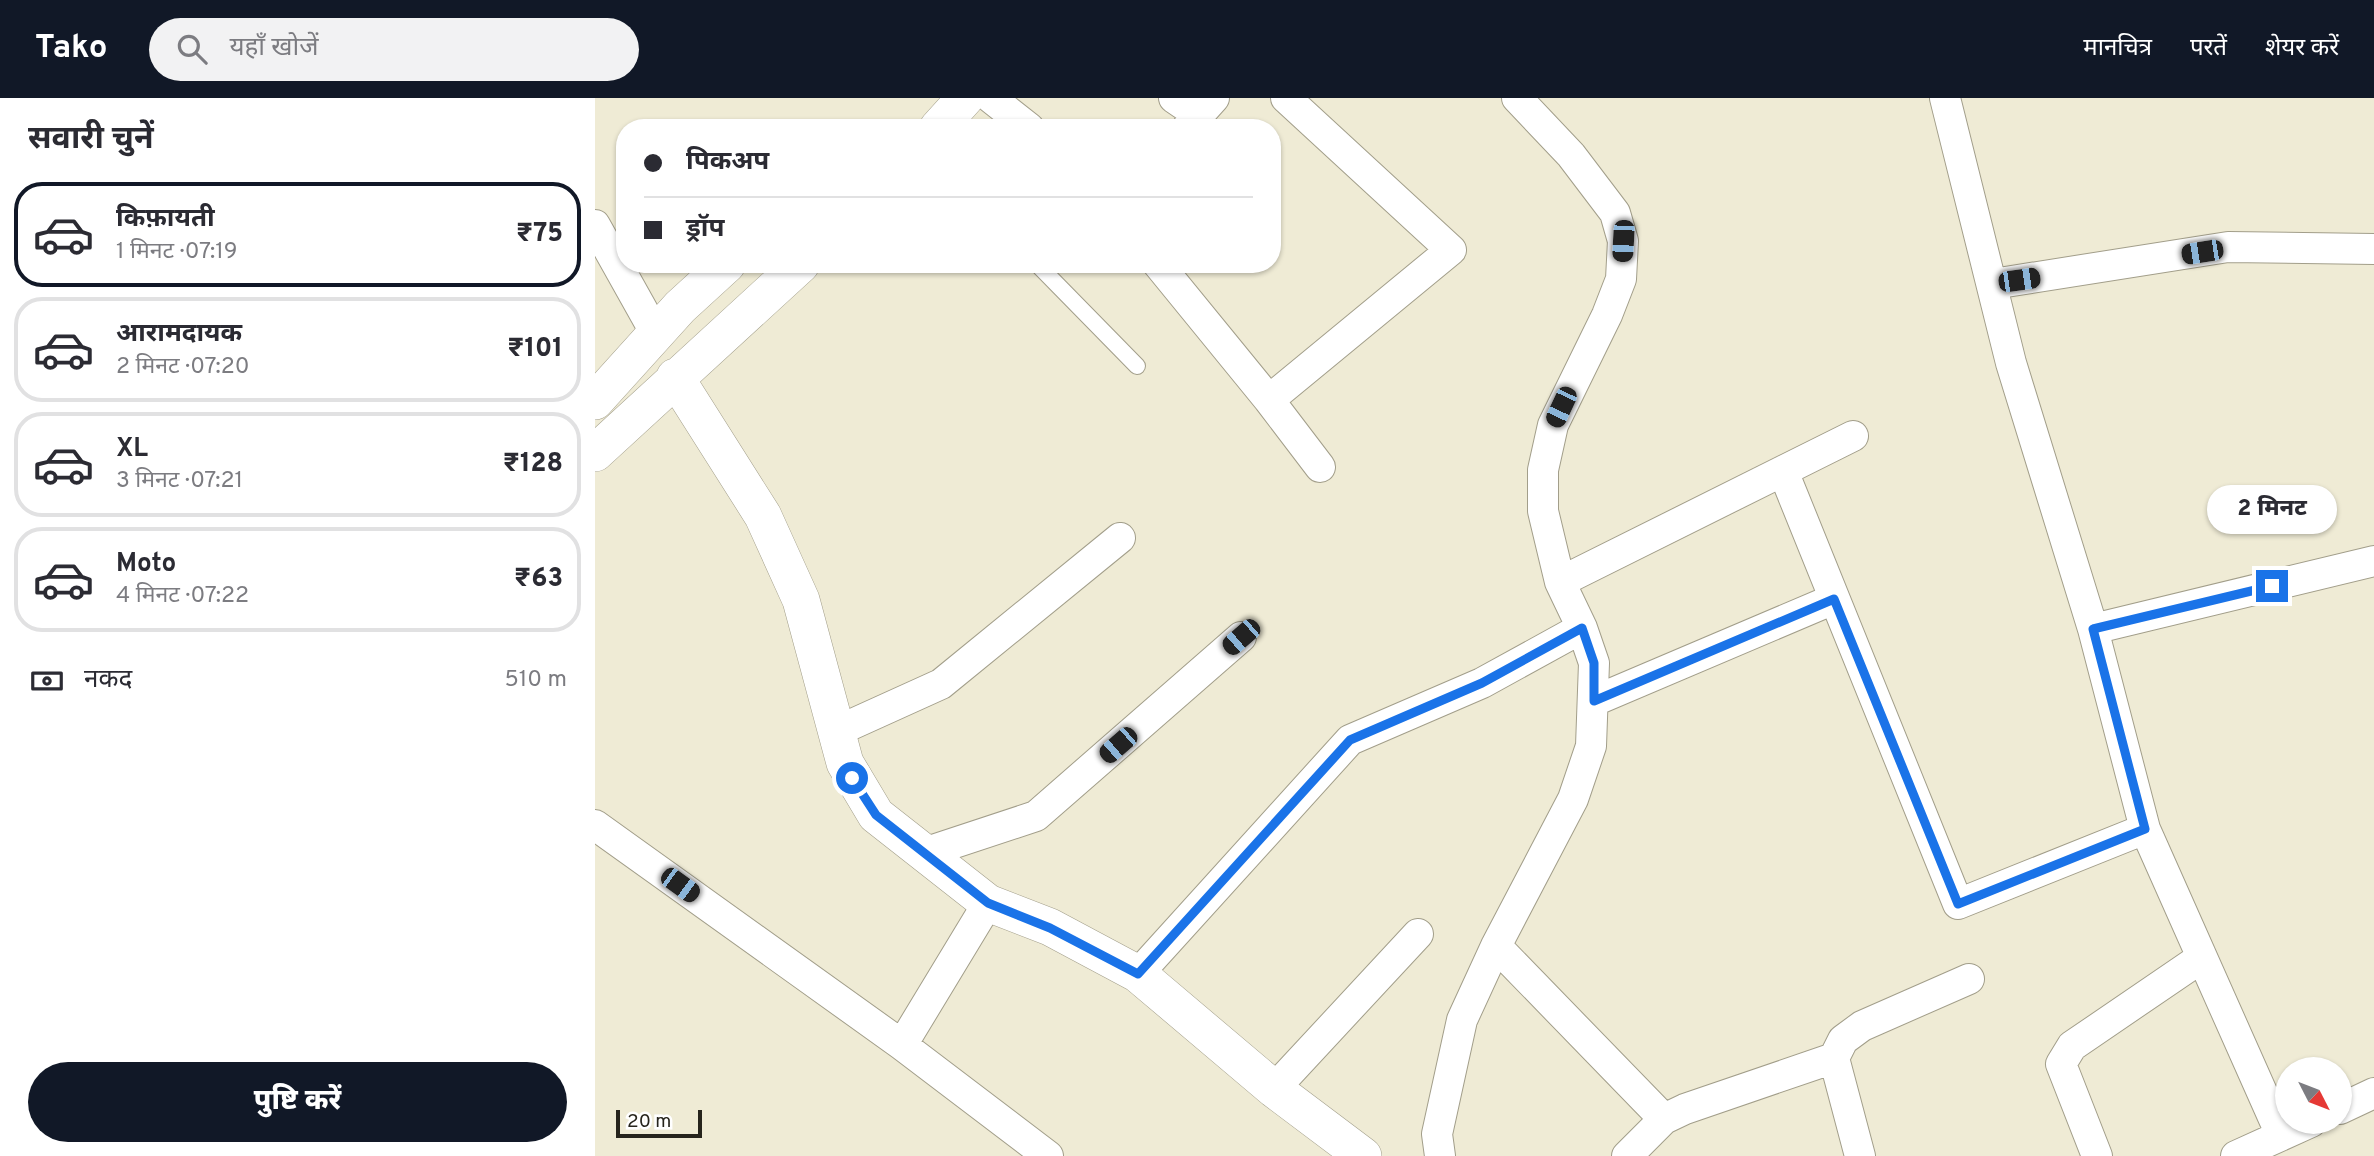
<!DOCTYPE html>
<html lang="hi">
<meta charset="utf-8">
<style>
body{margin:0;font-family:Overpass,"Noto Sans Devanagari",sans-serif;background:#f2f2f3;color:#2b2b33;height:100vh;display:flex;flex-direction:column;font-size:26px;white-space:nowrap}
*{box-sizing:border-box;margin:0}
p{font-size:23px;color:#7c7c81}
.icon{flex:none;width:38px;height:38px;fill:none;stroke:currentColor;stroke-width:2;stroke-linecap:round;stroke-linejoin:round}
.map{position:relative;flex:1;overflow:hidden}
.panel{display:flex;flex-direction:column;background:#fff;width:595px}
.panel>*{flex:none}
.hud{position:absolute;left:21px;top:21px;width:665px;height:154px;border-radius:28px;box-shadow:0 2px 5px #0004;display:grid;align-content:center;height:154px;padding:0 28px;background:#fff}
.needle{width:46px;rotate:132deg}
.tools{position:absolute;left:1680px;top:959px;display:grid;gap:14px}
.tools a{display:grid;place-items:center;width:77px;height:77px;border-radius:50%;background:#fff;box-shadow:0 2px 5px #0004;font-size:35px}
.scale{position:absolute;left:21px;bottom:18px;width:86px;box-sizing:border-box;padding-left:7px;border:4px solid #26241c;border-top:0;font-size:19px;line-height:24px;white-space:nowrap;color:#26241c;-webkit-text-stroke:5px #fff;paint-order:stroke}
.end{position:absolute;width:32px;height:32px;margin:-16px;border:9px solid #1a73e8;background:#fff;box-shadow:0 0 0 4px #fff}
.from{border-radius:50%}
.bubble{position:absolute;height:49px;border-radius:24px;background:#fff;box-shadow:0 2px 5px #0004;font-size:23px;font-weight:800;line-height:49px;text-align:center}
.car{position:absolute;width:21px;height:42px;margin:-21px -10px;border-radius:9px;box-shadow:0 0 5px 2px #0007;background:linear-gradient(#222 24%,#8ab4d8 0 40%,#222 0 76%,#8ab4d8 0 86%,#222 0)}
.hud b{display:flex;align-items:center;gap:24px;height:66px;font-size:26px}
.hud b+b{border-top:2px solid #e1e1e2}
.hud i{width:18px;height:18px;background:#2b2b33}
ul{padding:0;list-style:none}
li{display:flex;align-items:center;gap:21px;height:105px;margin:0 14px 10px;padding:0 14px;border:4px solid #e1e1e2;border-radius:28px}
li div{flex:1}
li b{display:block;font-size:26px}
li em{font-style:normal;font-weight:800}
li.current{border-color:#111827}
li>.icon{width:63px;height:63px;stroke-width:1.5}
h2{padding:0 28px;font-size:32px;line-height:84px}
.pay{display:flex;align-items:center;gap:18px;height:77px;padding:0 28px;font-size:26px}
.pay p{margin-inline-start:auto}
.cta{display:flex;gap:14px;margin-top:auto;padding:14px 28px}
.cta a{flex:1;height:80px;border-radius:42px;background:#111827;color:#fff;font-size:28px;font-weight:800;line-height:80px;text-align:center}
header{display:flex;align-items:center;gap:42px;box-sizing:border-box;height:98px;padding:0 35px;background:#111827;color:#fff}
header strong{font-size:33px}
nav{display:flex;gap:38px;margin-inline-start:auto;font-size:24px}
.search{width:490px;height:63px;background:#f2f2f3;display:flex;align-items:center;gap:18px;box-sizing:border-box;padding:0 24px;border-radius:38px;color:#7c7c81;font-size:26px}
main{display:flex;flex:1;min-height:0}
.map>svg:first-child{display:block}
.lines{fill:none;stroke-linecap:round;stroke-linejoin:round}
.service-casing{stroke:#a29e8a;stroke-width:18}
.minor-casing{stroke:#a29e8a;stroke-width:32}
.tertiary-casing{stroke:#a29e8a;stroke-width:38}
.service{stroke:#fff;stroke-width:16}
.minor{stroke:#fff;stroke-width:30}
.tertiary{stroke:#fff;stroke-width:37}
.route{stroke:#1a73e8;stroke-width:9}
</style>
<header>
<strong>Tako</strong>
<div class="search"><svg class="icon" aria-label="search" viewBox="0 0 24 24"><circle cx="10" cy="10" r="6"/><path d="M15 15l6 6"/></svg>यहाँ खोजें</div>
<nav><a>मानचित्र</a><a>परतें</a><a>शेयर करें</a></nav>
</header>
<main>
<section class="panel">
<h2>सवारी चुनें</h2>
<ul>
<li class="current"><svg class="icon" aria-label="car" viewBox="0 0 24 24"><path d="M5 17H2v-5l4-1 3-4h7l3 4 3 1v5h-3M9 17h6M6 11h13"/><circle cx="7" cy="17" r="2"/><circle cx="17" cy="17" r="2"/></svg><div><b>किफ़ायती</b><p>1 मिनट · 07:19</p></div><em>₹75</em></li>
<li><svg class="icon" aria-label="car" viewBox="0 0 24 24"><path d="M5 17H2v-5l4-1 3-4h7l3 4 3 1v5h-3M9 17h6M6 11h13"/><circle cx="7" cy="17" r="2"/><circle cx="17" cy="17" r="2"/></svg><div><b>आरामदायक</b><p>2 मिनट · 07:20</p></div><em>₹101</em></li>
<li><svg class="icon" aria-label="car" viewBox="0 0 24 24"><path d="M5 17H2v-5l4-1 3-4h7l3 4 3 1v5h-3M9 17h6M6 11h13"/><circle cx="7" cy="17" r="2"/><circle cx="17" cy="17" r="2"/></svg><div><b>XL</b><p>3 मिनट · 07:21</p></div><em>₹128</em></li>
<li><svg class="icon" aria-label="car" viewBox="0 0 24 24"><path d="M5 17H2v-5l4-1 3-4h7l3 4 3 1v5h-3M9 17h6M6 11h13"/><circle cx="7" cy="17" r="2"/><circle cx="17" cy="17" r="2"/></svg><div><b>Moto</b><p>4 मिनट · 07:22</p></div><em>₹63</em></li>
</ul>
<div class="pay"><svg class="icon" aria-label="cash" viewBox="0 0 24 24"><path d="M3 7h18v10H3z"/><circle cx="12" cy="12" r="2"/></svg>नकद<p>510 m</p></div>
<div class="cta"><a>पुष्टि करें</a></div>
</section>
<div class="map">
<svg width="1779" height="1058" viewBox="0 0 1779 1058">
<rect width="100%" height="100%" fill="#efebd5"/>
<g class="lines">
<g class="service-casing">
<path id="service" d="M442,166L542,268"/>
</g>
<g class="minor-casing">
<path id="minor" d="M396,0L434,30
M579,0L604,17
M1350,0L1416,265L1498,531L1550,731L1686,1037
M592,30L619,0
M0,127L61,236
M563,166L674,302L725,369
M1398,186L1633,149L1779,151
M674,302L856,152L691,0
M1188,373L1363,806L1550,731
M965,484L1258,338
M1498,531L1779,463
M999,603L1239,501
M240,634L346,586L525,440
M0,727L307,947L453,1058
M329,755L441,718L646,539
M901,848L1069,1021
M543,876L755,642L887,585L987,530
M307,947L393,805
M679,991L823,836
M1745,1011L1779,995
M845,1058L842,1036L867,922L901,848L978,701L996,648L999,565L987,530L965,484L948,413V372L958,327L1012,217L1026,181L1028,143L1020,115L976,57L922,0
M1032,1058L1069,1021L1090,1011L1239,960
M1265,1058L1239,960L1248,942L1267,928L1374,881
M1502,1058L1466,966L1477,948L1606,860
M1641,1058L1716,1024"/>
</g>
<g class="tertiary-casing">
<path id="tertiary" d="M343,30L370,0
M80,279L168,418L206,502L250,665L281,717L393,805L455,829L543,876L679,991L768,1058
M0,303L85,209L132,166
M0,355L206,166"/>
</g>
<use href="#service" class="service"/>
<use href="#minor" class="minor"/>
<use href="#tertiary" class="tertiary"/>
</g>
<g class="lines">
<path class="route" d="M257,680L281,717L393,805L455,830L543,876L755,642L887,585L987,530L999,565V603L1239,501L1363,806L1550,731L1498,531L1677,488"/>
</g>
</svg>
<div class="tools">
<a><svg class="needle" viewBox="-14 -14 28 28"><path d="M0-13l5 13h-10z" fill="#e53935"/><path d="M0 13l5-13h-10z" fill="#7c7c81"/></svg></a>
</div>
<div class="scale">20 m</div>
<i class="end from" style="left:257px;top:680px"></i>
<i class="end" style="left:1677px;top:488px"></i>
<div class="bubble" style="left:1612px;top:387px;width:130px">2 मिनट</div>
<i class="car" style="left:1028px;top:143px;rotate:183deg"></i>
<i class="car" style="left:1607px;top:154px;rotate:261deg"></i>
<i class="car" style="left:1424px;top:182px;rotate:82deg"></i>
<i class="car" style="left:966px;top:309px;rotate:205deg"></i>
<i class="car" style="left:646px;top:539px;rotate:229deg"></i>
<i class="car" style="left:523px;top:647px;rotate:229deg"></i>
<i class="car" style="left:85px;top:787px;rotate:126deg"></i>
<div class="hud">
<b><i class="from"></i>पिकअप</b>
<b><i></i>ड्रॉप</b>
</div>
</div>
</main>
